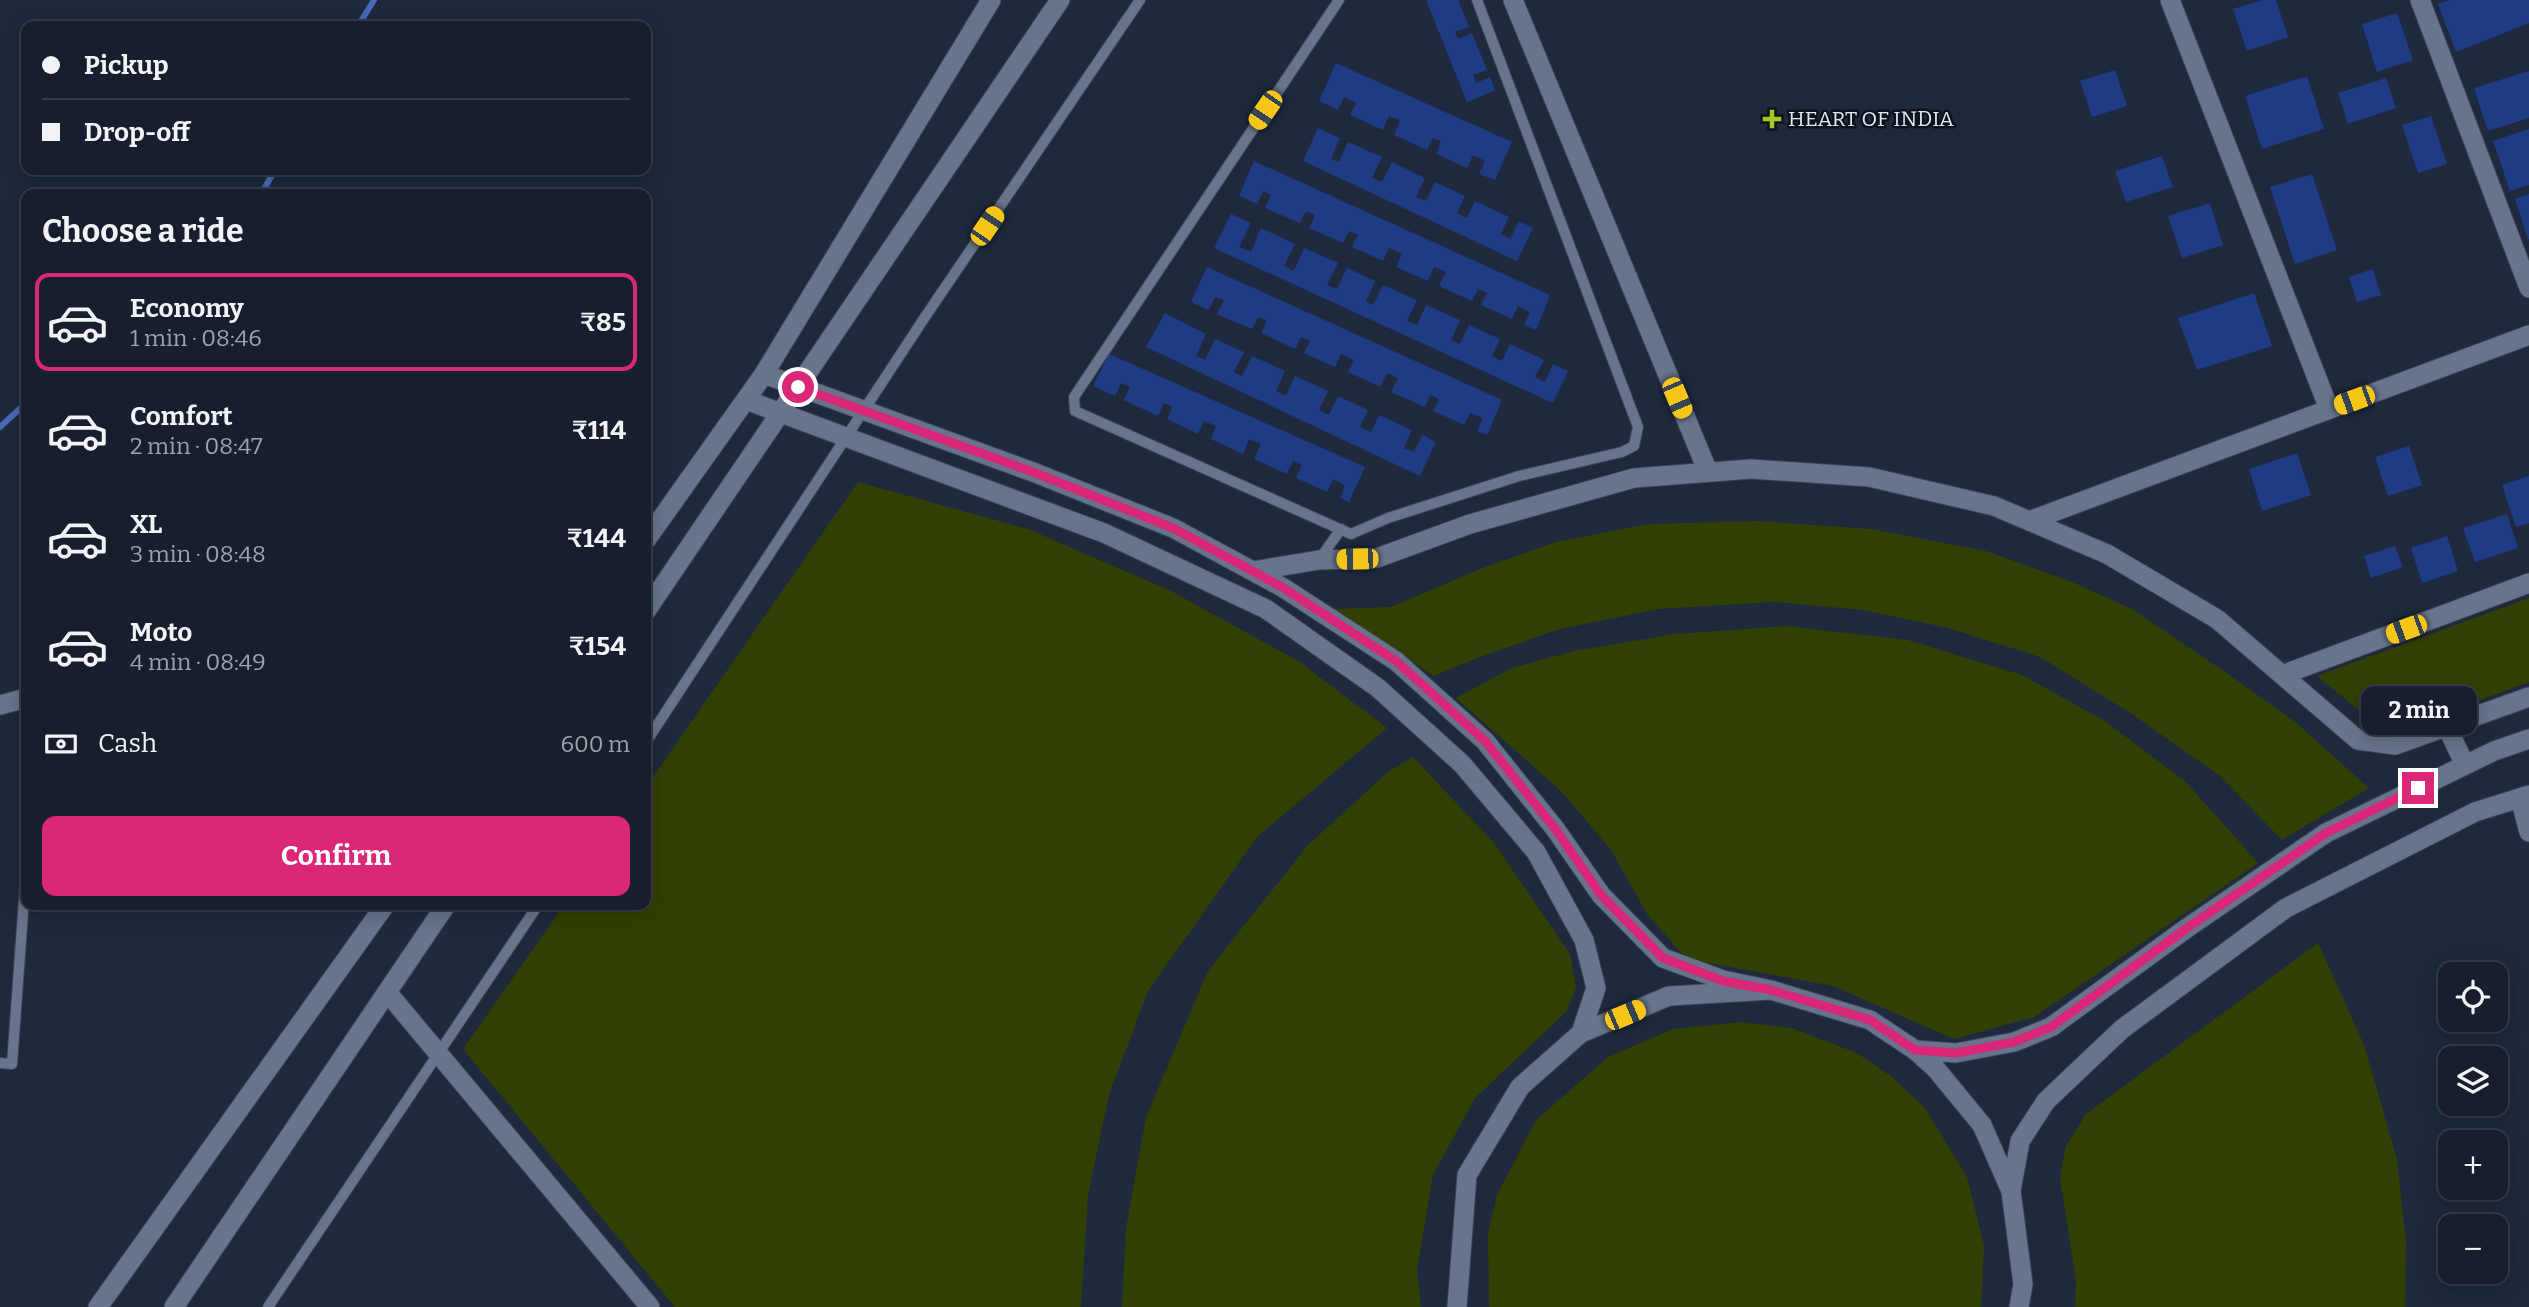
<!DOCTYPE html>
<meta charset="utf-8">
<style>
body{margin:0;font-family:Bitter,serif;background:#242c3a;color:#f1f3f6;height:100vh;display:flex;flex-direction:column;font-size:26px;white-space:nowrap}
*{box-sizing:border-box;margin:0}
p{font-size:23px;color:#9ea2aa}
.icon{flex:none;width:38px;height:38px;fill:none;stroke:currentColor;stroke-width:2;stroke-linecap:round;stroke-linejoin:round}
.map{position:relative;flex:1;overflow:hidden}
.panel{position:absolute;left:21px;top:189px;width:630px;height:721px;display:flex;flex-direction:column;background:#171f2e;border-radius:14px;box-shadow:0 4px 18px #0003,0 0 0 2px #363d4a}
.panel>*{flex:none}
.banner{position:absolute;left:21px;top:21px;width:630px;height:154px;border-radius:14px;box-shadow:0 4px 18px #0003,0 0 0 2px #363d4a;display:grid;align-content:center;height:154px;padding:0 21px;background:#171f2e}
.fabs{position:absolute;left:2438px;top:962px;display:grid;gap:14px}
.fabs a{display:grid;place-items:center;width:70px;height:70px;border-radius:14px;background:#171f2e;box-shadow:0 4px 18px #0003,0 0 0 2px #363d4a;font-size:35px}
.end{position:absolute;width:32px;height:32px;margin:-16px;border:9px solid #db2777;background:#fff;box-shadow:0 0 0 4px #fff}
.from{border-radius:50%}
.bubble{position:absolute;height:49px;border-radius:14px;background:#171f2e;box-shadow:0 4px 18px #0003,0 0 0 2px #363d4a;font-size:23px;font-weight:700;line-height:49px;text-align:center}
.car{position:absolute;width:21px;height:42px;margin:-21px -10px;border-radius:9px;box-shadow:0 0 5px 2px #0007;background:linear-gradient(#f5c518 24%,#345 0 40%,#f5c518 0 76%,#345 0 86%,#f5c518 0)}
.banner b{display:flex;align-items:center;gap:24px;height:66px;font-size:26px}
.banner b+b{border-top:2px solid #363d4a}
.banner i{width:18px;height:18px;background:#f1f3f6}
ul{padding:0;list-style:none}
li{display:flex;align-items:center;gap:21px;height:98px;margin:0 14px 10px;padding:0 7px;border:4px solid transparent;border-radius:14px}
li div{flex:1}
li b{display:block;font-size:26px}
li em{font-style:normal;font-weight:700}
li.current{border-color:#db2777}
li>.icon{width:63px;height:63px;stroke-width:1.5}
h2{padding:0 21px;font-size:32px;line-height:84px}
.pay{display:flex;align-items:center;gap:18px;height:77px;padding:0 21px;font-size:26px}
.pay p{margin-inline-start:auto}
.cta{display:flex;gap:14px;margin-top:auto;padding:14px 21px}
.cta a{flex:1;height:80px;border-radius:14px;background:#db2777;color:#fff;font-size:28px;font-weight:700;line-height:80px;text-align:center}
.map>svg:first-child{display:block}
.green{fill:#323f02}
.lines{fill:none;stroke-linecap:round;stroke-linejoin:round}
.stream{stroke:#4769b6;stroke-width:6}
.building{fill:#1e3b84}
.service-casing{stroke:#3d4455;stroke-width:12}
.minor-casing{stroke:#3d4455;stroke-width:21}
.tertiary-casing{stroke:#3d4455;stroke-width:21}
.secondary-casing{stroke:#3d4455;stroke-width:21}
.service{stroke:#68748b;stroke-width:10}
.minor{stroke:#68748b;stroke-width:19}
.tertiary{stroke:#68748b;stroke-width:19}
.secondary{stroke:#68748b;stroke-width:19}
.route{stroke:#db2777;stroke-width:9}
.poi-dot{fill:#a5c822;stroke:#0e121b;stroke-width:2.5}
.labels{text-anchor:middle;stroke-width:5;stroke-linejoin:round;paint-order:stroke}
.poi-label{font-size:21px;fill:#e0e7f4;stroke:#0e121b;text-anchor:start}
</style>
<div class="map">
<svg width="2529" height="1307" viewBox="0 0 2529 1307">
<rect width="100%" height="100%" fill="#1f293d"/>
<path class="green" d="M858,482L1028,529L1171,591L1298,661L1387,728L1257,837L1148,991L1109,1095L1088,1195L1081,1307H675L463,1049L564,905H646V787Z
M1758,521L1871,529L1986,551L2072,582L2132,609L2225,672L2294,721L2369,788L2282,840L2220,776L2132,714L2040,657L1948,628L1863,610L1774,602L1658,609L1560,629L1477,658L1434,676L1332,609L1391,607L1485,567L1556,542L1649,524Z
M2529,598V682L2388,734L2317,676Z
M1787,626L1908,640L2022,675L2105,721L2186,782L2258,863L2034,1017L1954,1039L1833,986L1687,959L1647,914L1611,850L1561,791L1456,698L1512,668L1574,651L1675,634Z
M1413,757L1494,843L1570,954L1576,987L1567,1011L1475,1098L1433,1175L1417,1270L1421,1307H1122L1126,1228L1146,1117L1208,971L1308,845L1388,772Z
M2318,943L2364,1045L2397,1159L2406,1242L2405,1307H2075L2076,1281L2060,1177L2066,1146L2086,1114Z
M1740,1022L1792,1028L1857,1053L1892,1077L1925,1108L1967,1177L1984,1246L1981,1307H1489L1488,1233L1497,1195L1536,1120L1608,1057L1673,1029Z"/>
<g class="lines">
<path class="stream" d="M358,26L374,0
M261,194L275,170
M0,427L26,403"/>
</g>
<path class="building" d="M1426,0H1458L1469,27L1455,32L1458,39L1472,33L1487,70L1473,75L1476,83L1490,77L1495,90L1467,102Z
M2263,0H2276L2288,37L2247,51L2233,9Z
M2449,0H2529V23L2456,52L2438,4Z
M2397,13L2413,60L2377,72L2362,24Z
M1336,63L1512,142L1495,180L1479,174L1485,161L1473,155L1467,168L1436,154L1441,141L1433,138L1427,150L1394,135L1400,120L1389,116L1383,130L1350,115L1356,103L1344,97L1338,110L1319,101Z
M2115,70L2127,106L2092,117L2080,81Z
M2529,71V118L2488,131L2474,88Z
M2307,76L2324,129L2262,149L2245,96Z
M2386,78L2396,108L2348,124L2338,93Z
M2431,116L2447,164L2418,173L2402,125Z
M1318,128L1340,138L1331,159L1339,162L1348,142L1382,157L1372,178L1382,182L1392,162L1425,178L1416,197L1426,201L1435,182L1465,196L1457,213L1467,218L1475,201L1509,217L1501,234L1510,239L1519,221L1533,228L1517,261L1303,161Z
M2529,129V185L2510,191L2493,141Z
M2162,156L2173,187L2126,202L2115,171Z
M1254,161L1550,295L1536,330L1524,325L1530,312L1518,306L1512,319L1481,305L1487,293L1478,289L1472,301L1439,286L1446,272L1434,267L1428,281L1396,267L1402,254L1389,248L1383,261L1352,247L1358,235L1349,231L1343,243L1309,228L1315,215L1306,211L1300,223L1265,208L1271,195L1263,191L1257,204L1239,196Z
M2312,174L2337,250L2295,264L2270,187Z
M2529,194V239H2528L2515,199Z
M2210,203L2223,245L2182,258L2168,216Z
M1231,214L1251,223L1239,247L1251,252L1261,228L1295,244L1284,266L1294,271L1304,248L1338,263L1327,285L1337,289L1347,268L1375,281L1366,302L1373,305L1383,285L1417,300L1407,321L1417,325L1426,305L1460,320L1451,340L1460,344L1469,325L1500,339L1492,356L1502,361L1510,344L1544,360L1535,377L1545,382L1553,364L1568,371L1553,403L1214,248Z
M1207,267L1502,400L1487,435L1477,431L1483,418L1470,413L1464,425L1433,411L1439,399L1430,395L1425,407L1391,392L1398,378L1387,373L1380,387L1348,372L1354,360L1341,354L1335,367L1304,353L1310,341L1301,337L1295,349L1261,333L1267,321L1258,317L1252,329L1217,314L1224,300L1215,297L1209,310L1191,302Z
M2373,269L2381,295L2357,302L2349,277Z
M2254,293L2272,346L2197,370L2178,318Z
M1165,313L1206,334L1196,356L1205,360L1215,339L1244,352L1234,372L1242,376L1252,356L1285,371L1276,391L1286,396L1295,376L1328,391L1319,410L1329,415L1338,396L1368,410L1360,427L1371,432L1379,415L1412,430L1404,448L1414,452L1422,435L1436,442L1420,476L1146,347Z
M1109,354L1365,467L1349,502L1340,498L1345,485L1333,479L1327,492L1296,478L1302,465L1293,461L1287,474L1254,459L1261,444L1249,439L1243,454L1211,439L1216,426L1204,421L1198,434L1167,419L1172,407L1164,403L1158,416L1124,400L1130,387L1121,383L1115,396L1093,386Z
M2409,446L2422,485L2388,496L2375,457Z
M2297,453L2311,495L2262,511L2249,469Z
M2529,476V523L2516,527L2502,485Z
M2507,514L2518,548L2475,562L2463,528Z
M2447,536L2458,571L2422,583L2411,548Z
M2395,546L2403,567L2371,578L2364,556Z"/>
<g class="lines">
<g class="service-casing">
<path id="service" d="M1339,0L1074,397L1075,411L1351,534L1388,518L1519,476L1622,452L1634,446L1638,427L1477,0
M1319,560L1341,529
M646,742L925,317L1140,0
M0,1063L12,1064L26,872
M268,1307L538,905"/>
</g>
<g class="minor-casing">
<path id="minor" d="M1513,0L1708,472
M2170,0L2329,409
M2420,0L2529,288
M2029,521L2529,335
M1253,571L1319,560L1377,558L1470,524L1634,478L1751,469L1869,477L1994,506L2107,554L2217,619L2358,740L2395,745L2529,697
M2282,675L2529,583
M0,705L26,698
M2447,727L2465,765
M2520,798L2529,832
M387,992L650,1307"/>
</g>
<g class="tertiary-casing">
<path id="tertiary" d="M764,374L1033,472L1173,528L1282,587L1396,661L1485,741L1556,830L1601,895L1663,958L1723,980L1771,990
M746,400L1104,533L1266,609L1378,688L1462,764L1536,852L1584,940L1596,988L1581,1033
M1915,1050L1956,1053L2014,1042L2051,1027L2187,928L2326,833L2494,751L2529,739
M2011,1191L2020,1141L2046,1101L2122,1029L2286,908L2475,812L2529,795
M1457,1307L1467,1175L1520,1087L1581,1033L1669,996L1771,990L1870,1020L1915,1050L1936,1069L1982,1125L2011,1191L2023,1284L2019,1307"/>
</g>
<g class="secondary-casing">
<path id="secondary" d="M646,540L764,374L991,0
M646,611L1060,0
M98,1307L385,905
M174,1307L446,905"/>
</g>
<use href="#service" class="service"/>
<use href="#minor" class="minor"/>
<use href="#tertiary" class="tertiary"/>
<use href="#secondary" class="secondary"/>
</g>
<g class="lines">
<path class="route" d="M798,387L1033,472L1173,528L1282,587L1396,661L1485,741L1556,830L1601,895L1663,958L1723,981L1771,990L1870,1020L1915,1050L1956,1053L2014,1042L2051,1027L2187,928L2326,833L2418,788"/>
</g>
<path class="poi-dot" d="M1768.5 108.5h7v7h7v7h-7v7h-7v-7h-7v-7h7z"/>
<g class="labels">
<g class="poi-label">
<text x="1788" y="126">HEART OF INDIA</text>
</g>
</g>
</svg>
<div class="fabs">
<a><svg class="icon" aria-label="locate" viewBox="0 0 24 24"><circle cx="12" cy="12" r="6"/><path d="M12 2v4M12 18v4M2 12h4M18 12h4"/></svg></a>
<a><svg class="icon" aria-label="layers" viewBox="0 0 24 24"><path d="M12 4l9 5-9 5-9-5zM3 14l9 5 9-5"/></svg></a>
<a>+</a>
<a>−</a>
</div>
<i class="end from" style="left:798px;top:387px"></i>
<i class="end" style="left:2418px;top:788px"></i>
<div class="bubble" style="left:2361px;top:686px;width:116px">2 min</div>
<i class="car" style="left:1265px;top:110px;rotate:214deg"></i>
<i class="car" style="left:987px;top:226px;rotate:34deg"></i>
<i class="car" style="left:1677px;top:398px;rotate:157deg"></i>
<i class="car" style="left:2354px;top:400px;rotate:250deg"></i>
<i class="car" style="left:1357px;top:559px;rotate:269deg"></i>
<i class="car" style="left:2406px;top:629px;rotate:250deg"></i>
<i class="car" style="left:1625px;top:1015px;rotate:67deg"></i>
<div class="banner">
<b><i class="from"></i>Pickup</b>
<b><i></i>Drop-off</b>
</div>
<section class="panel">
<h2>Choose a ride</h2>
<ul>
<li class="current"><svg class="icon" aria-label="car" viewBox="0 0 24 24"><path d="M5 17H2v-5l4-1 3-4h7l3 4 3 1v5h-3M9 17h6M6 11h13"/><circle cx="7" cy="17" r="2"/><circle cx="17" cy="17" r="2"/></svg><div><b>Economy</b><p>1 min · 08:46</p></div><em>₹85</em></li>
<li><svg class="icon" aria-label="car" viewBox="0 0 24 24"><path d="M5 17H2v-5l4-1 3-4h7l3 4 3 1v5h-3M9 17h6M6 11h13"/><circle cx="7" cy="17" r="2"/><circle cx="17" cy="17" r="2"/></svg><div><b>Comfort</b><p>2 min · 08:47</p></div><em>₹114</em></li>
<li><svg class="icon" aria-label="car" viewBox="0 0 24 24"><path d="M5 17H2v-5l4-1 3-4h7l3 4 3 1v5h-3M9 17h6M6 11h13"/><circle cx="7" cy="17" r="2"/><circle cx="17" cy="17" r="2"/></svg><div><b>XL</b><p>3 min · 08:48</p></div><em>₹144</em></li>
<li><svg class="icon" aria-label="car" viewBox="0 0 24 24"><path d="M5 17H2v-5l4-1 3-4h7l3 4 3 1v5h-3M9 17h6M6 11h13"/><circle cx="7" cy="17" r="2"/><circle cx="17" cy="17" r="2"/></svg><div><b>Moto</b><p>4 min · 08:49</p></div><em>₹154</em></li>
</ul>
<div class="pay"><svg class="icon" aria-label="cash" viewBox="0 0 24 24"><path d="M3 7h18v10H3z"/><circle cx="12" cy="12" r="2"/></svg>Cash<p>600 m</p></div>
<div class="cta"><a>Confirm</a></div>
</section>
</div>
